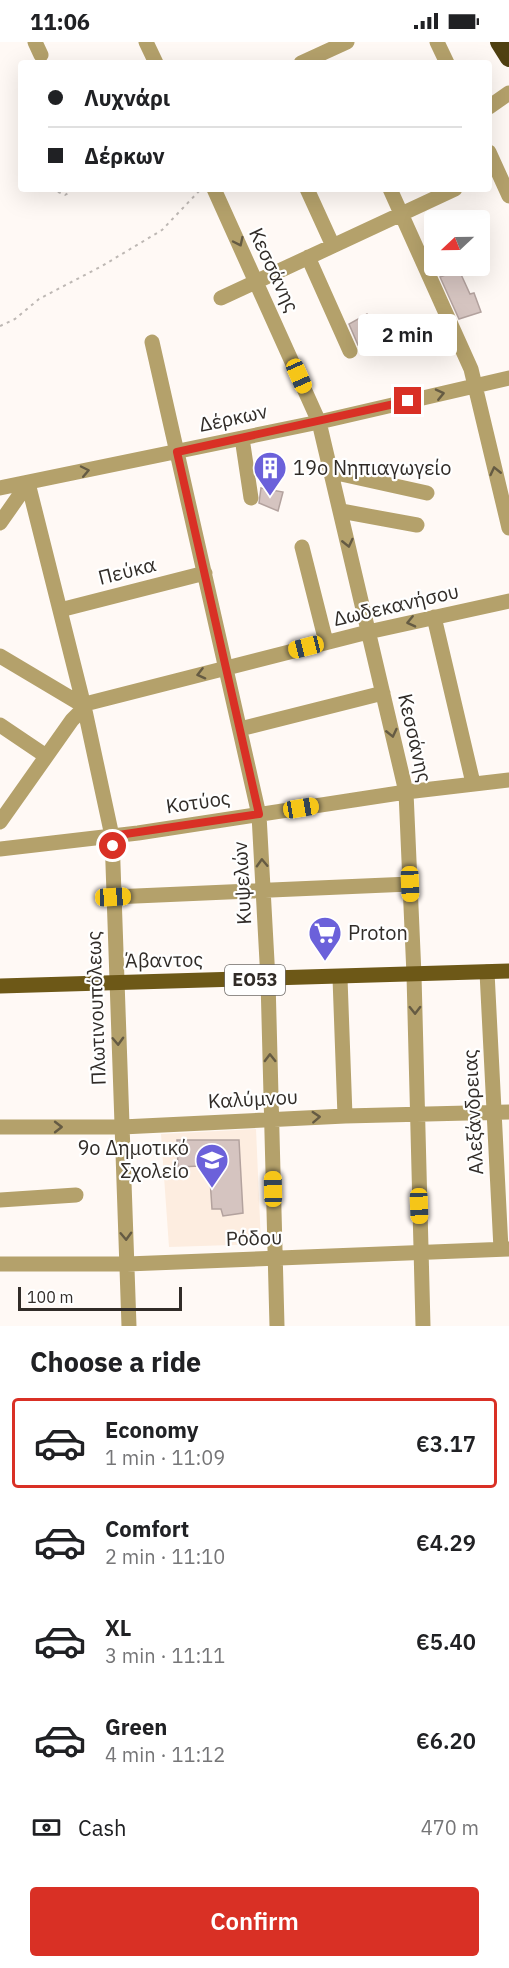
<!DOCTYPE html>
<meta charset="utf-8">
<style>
body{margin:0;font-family:"IBM Plex Sans",sans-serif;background:#f2f2f2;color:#202124;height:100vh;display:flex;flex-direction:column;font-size:22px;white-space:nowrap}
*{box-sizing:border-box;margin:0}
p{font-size:20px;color:#757577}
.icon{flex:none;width:33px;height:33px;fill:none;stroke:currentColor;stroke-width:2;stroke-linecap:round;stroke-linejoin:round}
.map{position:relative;height:1284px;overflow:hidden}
.drawer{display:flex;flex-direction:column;background:#fff;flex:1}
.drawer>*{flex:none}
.guide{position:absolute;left:18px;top:18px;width:474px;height:132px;border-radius:6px;box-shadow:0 6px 24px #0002;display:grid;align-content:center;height:132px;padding:0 30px;background:#fff}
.needle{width:39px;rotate:248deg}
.fabs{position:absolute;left:424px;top:168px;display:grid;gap:12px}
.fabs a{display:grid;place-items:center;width:66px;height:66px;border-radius:6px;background:#fff;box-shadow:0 6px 24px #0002;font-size:30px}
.scale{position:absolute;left:18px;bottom:15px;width:164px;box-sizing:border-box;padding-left:6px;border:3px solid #312c28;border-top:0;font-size:16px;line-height:21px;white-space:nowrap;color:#312c28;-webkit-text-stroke:4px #fff;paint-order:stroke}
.end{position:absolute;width:27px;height:27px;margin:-14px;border:8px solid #d93025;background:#fff;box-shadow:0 0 0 3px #fff}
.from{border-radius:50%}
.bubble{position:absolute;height:42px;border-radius:6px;background:#fff;box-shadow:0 6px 24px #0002;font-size:20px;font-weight:600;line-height:42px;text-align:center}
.car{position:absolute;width:18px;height:36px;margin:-18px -9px;border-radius:8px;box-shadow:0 0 4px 2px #0007;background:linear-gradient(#f5c518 24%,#345 0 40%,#f5c518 0 76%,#345 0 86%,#f5c518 0)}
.guide b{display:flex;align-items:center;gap:21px;height:57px;font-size:22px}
.guide b+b{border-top:2px solid #e0e0e0}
.guide i{width:15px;height:15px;background:#202124}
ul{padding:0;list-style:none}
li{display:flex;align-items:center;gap:18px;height:90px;margin:0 12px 9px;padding:0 18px;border:3px solid transparent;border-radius:6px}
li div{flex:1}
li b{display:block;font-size:22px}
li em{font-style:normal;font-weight:600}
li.active{border-color:#d93025}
li>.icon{width:54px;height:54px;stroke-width:1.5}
h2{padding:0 30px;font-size:27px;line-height:72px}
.pay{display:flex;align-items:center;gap:15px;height:66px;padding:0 30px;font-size:22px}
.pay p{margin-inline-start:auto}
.button{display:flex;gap:12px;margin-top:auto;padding:12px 30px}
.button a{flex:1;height:69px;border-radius:6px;background:#d93025;color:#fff;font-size:24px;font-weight:600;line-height:69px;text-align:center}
.status{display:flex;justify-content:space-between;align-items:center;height:42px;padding:0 30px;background:#fff;direction:ltr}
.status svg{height:16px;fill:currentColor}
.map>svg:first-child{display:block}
.built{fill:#fdede0}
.building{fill:#d5c4c0;stroke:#b3a29e;stroke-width:1.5}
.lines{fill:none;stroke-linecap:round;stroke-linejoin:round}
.path{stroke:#beb8b4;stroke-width:2;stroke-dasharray:3 4.5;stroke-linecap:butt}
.minor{stroke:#b4a16b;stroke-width:15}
.major{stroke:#6d5817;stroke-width:15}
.highway{stroke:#4f4011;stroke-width:18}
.oneway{stroke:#655b43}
.route{stroke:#d93025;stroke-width:8}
.labels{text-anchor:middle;stroke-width:4.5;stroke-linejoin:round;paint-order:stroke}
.shield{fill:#fff;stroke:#6f6b68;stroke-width:1.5}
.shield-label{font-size:18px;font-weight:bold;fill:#312c28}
.street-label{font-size:20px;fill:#312c28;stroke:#fff}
.poi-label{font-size:20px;fill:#312c28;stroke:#fff;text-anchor:start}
</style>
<div class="status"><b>11:06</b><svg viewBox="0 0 49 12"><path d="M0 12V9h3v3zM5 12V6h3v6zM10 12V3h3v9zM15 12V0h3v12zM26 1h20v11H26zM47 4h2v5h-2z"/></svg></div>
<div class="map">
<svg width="509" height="1284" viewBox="0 0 509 1284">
<rect width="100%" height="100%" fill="#fff9f5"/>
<path class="built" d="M256,1087L261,1202L169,1205L161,1092Z"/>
<path class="building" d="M459,228L470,252L474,251L481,270L459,277L440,235Z
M367,272L378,294L358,303L349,282Z
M261,446L283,450L278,469L259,461Z
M177,1098H239L243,1171L223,1174L221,1167H212L210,1137L200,1124L178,1125Z"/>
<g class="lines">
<path class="path" d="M51,147L65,153L75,147
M0,284L15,277L39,257L102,224L162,188L201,147"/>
<path class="minor" d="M35,0L41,13
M146,0L156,21
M437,0L447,21
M301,21L347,0
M489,65L509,51
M489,110L509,154
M214,147L319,380L406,750L414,933L423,1284
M307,147L333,204
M390,147L471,327L509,486
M308,215L350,309
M221,256L455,147
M152,300L259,773L268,938L277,1284
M242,396L251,456
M332,430L427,451
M28,441L84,664L112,794L129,1284
M0,446L319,380L509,336
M341,469L417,483
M0,481L28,441
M302,505L326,600
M60,568L205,531
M434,575L473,741
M0,614L84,664
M0,683L46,714
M240,687L383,651
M0,780L72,678L89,661L368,590L509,559
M0,807L138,791L406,750L509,738
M113,855L410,842
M487,930L501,1207
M340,936L345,1074
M0,1085H122L345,1074L509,1070
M0,1158L76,1153
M0,1222H127L509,1207"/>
<path class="major" d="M0,944L509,929"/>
<path class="highway" d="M499,0L509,16"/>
</g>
<defs><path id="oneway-chevron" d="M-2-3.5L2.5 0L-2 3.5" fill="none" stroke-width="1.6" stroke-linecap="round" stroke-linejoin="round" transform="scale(1.5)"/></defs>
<g class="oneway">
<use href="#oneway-chevron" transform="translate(239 200) rotate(65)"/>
<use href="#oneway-chevron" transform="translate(440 352) rotate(-13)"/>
<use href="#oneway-chevron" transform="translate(85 429) rotate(-12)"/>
<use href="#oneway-chevron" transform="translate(495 429) rotate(-103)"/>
<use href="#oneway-chevron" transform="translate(348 501) rotate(77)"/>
<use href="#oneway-chevron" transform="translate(411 580) rotate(167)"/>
<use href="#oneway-chevron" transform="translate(201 632) rotate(166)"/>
<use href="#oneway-chevron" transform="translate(392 691) rotate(77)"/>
<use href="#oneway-chevron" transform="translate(262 821) rotate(-92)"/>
<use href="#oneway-chevron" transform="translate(415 968) rotate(89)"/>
<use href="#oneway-chevron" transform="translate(118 999) rotate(88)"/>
<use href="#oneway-chevron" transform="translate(270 1016) rotate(-91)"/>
<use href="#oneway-chevron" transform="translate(316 1075) rotate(-3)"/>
<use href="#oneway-chevron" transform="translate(58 1085)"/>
<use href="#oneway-chevron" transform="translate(126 1194) rotate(88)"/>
</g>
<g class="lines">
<path class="route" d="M113,804L112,794L259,772L177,410L408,359"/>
</g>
<defs>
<g id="building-pin" transform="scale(1.725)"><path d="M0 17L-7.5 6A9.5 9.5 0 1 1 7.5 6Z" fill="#6b61da" stroke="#fff"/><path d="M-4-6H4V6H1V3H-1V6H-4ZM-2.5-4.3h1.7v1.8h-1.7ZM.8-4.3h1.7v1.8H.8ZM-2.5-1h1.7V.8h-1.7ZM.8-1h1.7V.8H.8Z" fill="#fff"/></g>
<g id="supermarket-pin" transform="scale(1.725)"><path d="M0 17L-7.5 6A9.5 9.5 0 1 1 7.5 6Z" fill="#6b61da" stroke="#fff"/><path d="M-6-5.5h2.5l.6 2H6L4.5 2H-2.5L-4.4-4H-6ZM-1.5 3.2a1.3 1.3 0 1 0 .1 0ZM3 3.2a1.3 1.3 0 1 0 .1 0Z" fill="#fff"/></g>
<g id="school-pin" transform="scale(1.725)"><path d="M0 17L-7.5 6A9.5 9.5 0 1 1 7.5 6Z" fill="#6b61da" stroke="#fff"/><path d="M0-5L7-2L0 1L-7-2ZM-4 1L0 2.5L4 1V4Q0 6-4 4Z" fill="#fff"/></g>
</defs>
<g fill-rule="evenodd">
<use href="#building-pin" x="270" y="426"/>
<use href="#supermarket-pin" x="325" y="891"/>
<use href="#school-pin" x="212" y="1118"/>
</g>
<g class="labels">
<rect class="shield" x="225" y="923" width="60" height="30" rx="4.5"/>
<g class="shield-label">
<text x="255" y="944">ΕΟ53</text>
</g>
<g class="street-label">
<text transform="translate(274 228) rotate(65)" y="7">Κεσσάνης</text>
<text transform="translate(233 376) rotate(-12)" y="7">Δέρκων</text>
<text transform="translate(127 529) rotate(-14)" y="7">Πεύκα</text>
<text transform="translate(396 563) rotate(-13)" y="7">Δωδεκανήσου</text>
<text transform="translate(415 696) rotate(77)" y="7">Κεσσάνης</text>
<text transform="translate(198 760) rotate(-8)" y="7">Κοτύος</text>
<text transform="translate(242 841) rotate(-93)" y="7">Κυψελών</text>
<text transform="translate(164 918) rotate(-1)" y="7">Άβαντος</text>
<text transform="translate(96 966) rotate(-92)" y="7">Πλωτινουπόλεως</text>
<text transform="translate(253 1057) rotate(-3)" y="7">Καλύμνου</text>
<text transform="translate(473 1070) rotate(-93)" y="7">Αλεξάνδρειας</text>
<text transform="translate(254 1196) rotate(-2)" y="7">Ρόδου</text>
</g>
<g class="poi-label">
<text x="293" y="433">19ο Νηπιαγωγείο</text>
<text x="348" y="898">Proton</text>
<text x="189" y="1113" text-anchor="end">9ο Δημοτικό<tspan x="189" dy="23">Σχολείο</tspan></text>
</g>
</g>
</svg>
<div class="fabs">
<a><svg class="needle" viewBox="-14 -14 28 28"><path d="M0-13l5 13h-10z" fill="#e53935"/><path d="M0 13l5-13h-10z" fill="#757577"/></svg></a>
</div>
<div class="scale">100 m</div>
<i class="end from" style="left:113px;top:804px"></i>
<i class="end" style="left:408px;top:359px"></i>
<div class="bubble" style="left:358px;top:272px;width:99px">2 min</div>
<i class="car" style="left:299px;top:334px;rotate:156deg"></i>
<i class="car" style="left:306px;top:605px;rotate:256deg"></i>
<i class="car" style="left:301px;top:766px;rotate:81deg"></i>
<i class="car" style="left:410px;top:842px;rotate:178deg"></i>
<i class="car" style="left:113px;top:855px;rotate:87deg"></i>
<i class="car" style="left:273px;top:1147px;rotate:359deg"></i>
<i class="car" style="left:419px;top:1164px;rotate:178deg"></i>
<div class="guide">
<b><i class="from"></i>Λυχνάρι</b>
<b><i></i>Δέρκων</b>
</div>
</div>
<section class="drawer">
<h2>Choose a ride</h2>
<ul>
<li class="active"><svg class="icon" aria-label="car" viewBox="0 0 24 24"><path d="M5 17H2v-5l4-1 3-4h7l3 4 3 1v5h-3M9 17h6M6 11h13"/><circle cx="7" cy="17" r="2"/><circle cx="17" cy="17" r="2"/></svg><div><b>Economy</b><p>1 min · 11:09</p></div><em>€3.17</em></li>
<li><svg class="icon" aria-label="car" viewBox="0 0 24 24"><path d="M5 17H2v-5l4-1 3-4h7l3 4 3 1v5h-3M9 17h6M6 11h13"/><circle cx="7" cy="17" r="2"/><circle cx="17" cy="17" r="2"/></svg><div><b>Comfort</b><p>2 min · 11:10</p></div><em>€4.29</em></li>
<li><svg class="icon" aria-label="car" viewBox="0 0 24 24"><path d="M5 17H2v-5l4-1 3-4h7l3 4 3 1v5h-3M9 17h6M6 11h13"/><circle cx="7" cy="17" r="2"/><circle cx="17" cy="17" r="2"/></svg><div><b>XL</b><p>3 min · 11:11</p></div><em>€5.40</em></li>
<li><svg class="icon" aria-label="car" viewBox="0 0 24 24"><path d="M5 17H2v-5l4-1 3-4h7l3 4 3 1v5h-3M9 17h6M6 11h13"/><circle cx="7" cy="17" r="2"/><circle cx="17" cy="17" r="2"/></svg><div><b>Green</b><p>4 min · 11:12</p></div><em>€6.20</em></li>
</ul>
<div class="pay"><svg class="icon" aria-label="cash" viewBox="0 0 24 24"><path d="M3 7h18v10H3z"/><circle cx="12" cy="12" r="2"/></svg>Cash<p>470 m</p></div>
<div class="button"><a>Confirm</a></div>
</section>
